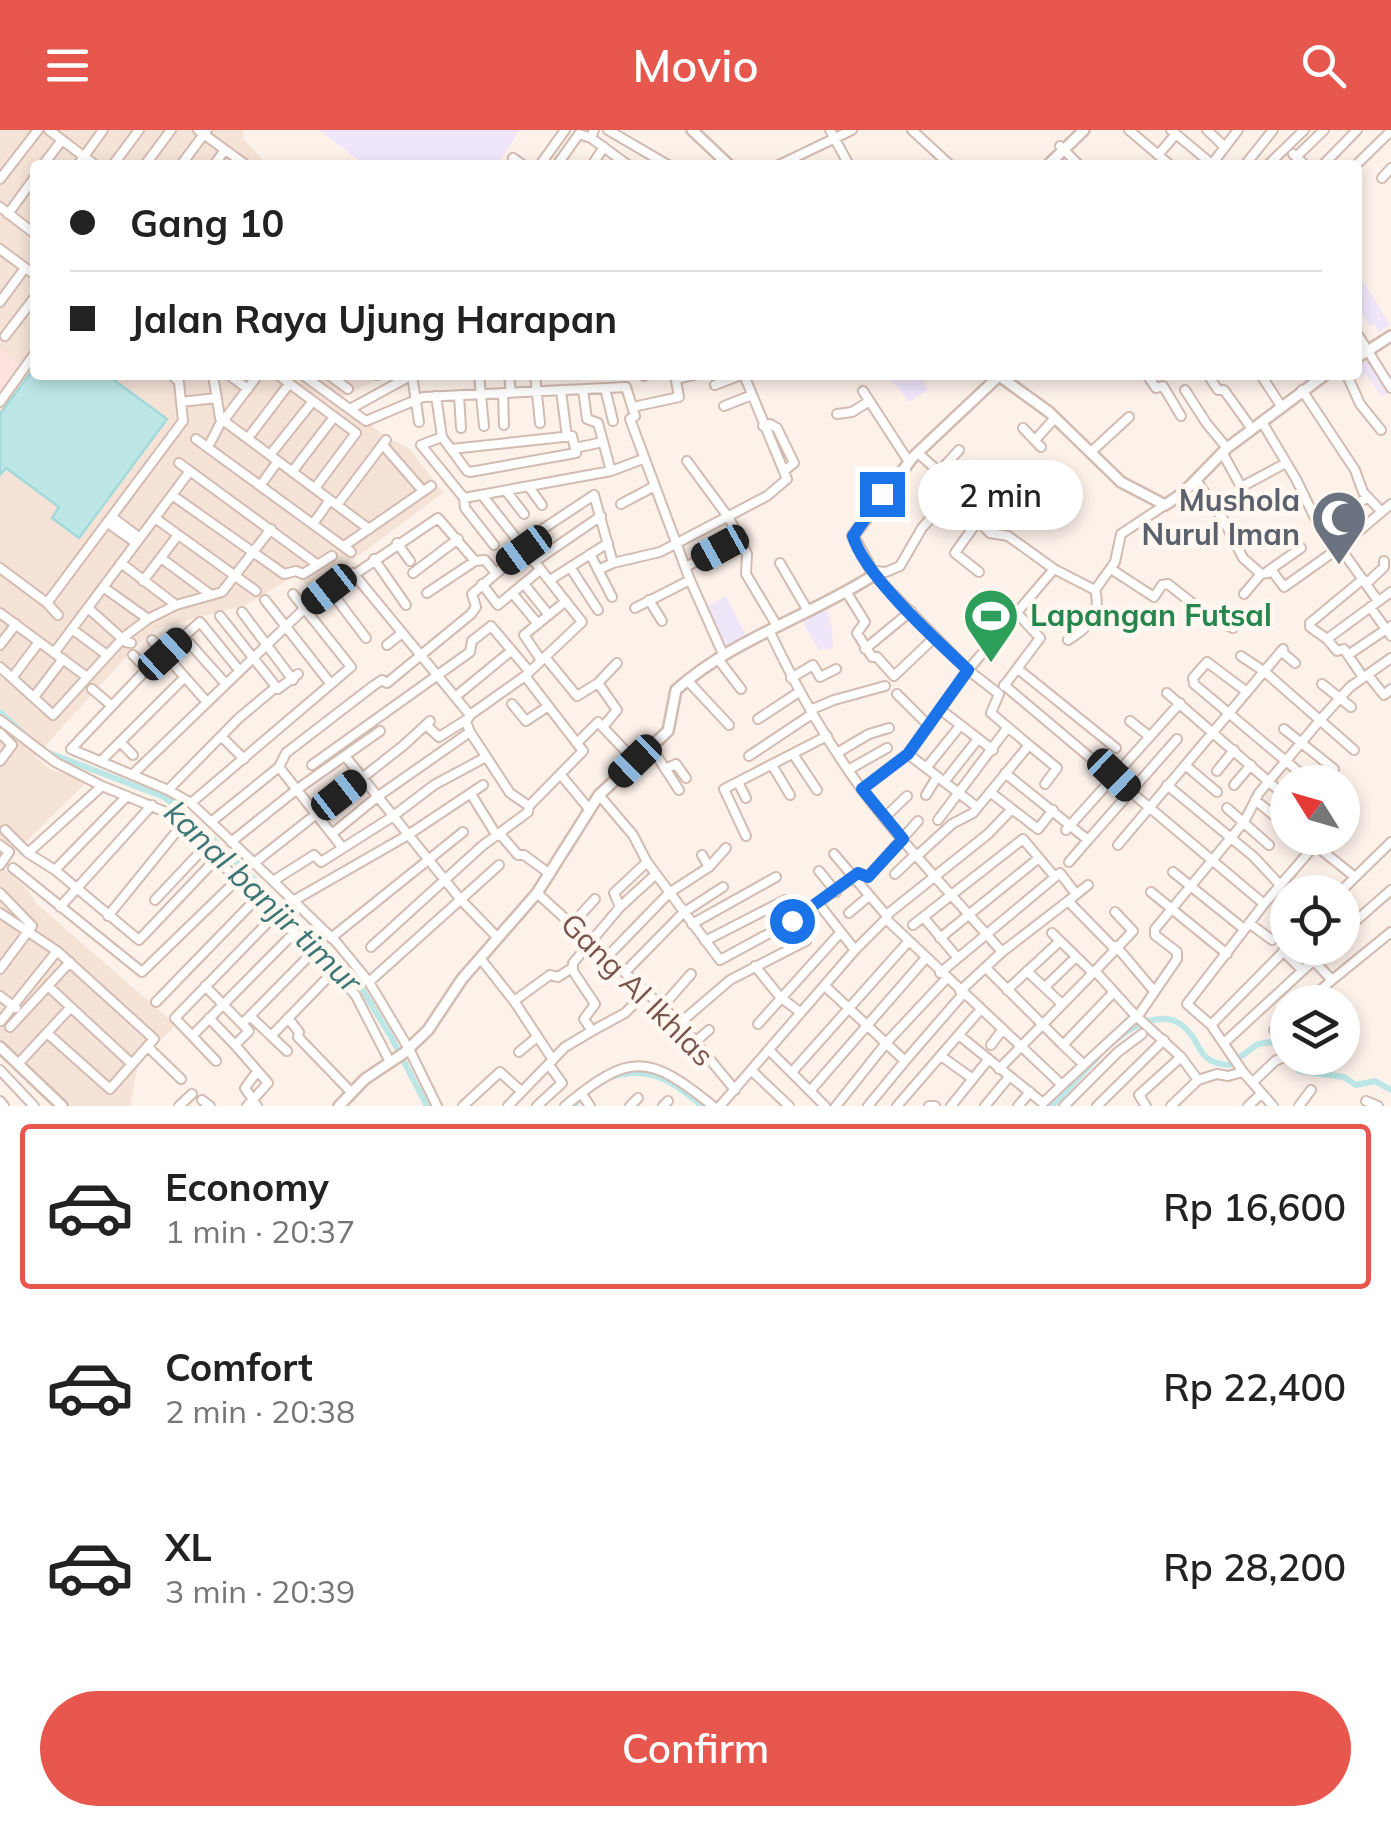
<!DOCTYPE html>
<meta charset="utf-8">
<style>
body{margin:0;font-family:Mulish,sans-serif;background:#f2f2f2;color:#222;height:100vh;display:flex;flex-direction:column;font-size:38px;white-space:nowrap}
*{box-sizing:border-box;margin:0}
p{font-size:32px;color:#767676}
.icon{flex:none;width:55px;height:55px;fill:none;stroke:currentColor;stroke-width:2;stroke-linecap:round;stroke-linejoin:round}
.map{position:relative;height:976px;overflow:hidden}
.panel{display:flex;flex-direction:column;background:#fff;flex:1}
.panel>*{flex:none}
.hud{position:absolute;left:30px;top:30px;width:1332px;height:220px;border-radius:10px;box-shadow:0 5px 15px #0003;display:grid;align-content:center;height:220px;padding:0 40px;background:#fff}
.needle{width:65px;rotate:307deg}
.tools{position:absolute;left:1270px;top:635px;display:grid;gap:20px}
.tools a{display:grid;place-items:center;width:90px;height:90px;border-radius:50%;background:#fff;box-shadow:0 5px 15px #0003;font-size:50px}
.end{position:absolute;width:45px;height:45px;margin:-22px;border:12px solid #1a73e8;background:#fff;box-shadow:0 0 0 5px #fff}
.from{border-radius:50%}
.bubble{position:absolute;height:70px;border-radius:35px;background:#fff;box-shadow:0 5px 15px #0003;font-size:32px;font-weight:600;line-height:70px;text-align:center}
.car{position:absolute;width:30px;height:60px;margin:-30px -15px;border-radius:12px;box-shadow:0 0 8px 2px #0007;background:linear-gradient(#222 24%,#8ab4d8 0 40%,#222 0 76%,#8ab4d8 0 86%,#222 0)}
.hud b{display:flex;align-items:center;gap:35px;height:95px;font-size:38px}
.hud b+b{border-top:2px solid #e0e0e0}
.hud i{width:25px;height:25px;background:#222}
ul{padding:18px 0 0;list-style:none}
li{display:flex;align-items:center;gap:30px;height:165px;margin:0 20px 15px;padding:0 20px;border:5px solid transparent;border-radius:10px}
li div{flex:1}
li b{display:block;font-size:38px}
li em{font-style:normal;font-weight:600}
li.active{border-color:#e7574e}
li>.icon{width:90px;height:90px;stroke-width:1.5}
.action{display:flex;gap:20px;margin-top:auto;padding:20px 40px}
.action a{flex:1;height:115px;border-radius:60px;background:#e7574e;color:#fff;font-size:40px;font-weight:600;line-height:115px;text-align:center}
header{display:flex;justify-content:space-between;align-items:center;height:130px;padding:0 40px;background:#e7574e;color:#fff;font-size:45px;font-weight:600}
.map>svg:first-child{display:block}
.residential{fill:#f5e3d8}
.commercial{fill:#fde2de}
.education{fill:#efe6fa}
.water{fill:#bde7e7;stroke:#a3d9d9;stroke-width:2.5}
.lines{fill:none;stroke-linecap:round;stroke-linejoin:round}
.canal{stroke:#bde7e7;stroke-width:6}
.minor-casing{stroke:#d2bbb1;stroke-width:12}
.tertiary-casing{stroke:#d2bbb1;stroke-width:14}
.minor{stroke:#fff;stroke-width:8}
.tertiary{stroke:#fff;stroke-width:9}
.route{stroke:#1a73e8;stroke-width:12}
.labels{text-anchor:middle;stroke-width:10;stroke-linejoin:round;paint-order:stroke}
.worship-label{font-size:30px;font-weight:bold;fill:#5b616d;stroke:#fff7f0;text-anchor:end}
.leisure-label{font-size:30px;font-weight:bold;fill:#27864d;stroke:#fff7f0;text-anchor:start}
.street-label{font-size:30px;fill:#79544c;stroke:#fff7f0}
.water-label{font-size:32px;font-style:italic;fill:#3c7676;stroke:#fff7f0}
</style>
<header><svg class="icon" aria-label="menu" viewBox="0 0 24 24"><path d="M4 6h16M4 12h16M4 18h16"/></svg>Movio<svg class="icon" aria-label="search" viewBox="0 0 24 24"><circle cx="10" cy="10" r="6"/><path d="M15 15l6 6"/></svg></header>
<div class="map">
<svg width="1391" height="976" viewBox="0 0 1391 976">
<rect width="100%" height="100%" fill="#fdf2ea"/>
<path class="residential" d="M0,0H243L244,9L267,35H35V245H386L339,269L386,307L409,318L443,363L312,460L296,445L246,475L159,498L138,514L35,627L51,640L89,650L1,736L27,759L37,774L176,895L138,934L130,976H52L0,925Z"/>
<path class="commercial" d="M0,218L19,234L0,261Z"/>
<path class="education" d="M319,0H520L497,35H365Z
M1359,145L1390,195L1379,203L1374,194L1370,196L1358,179Z
M1367,222L1390,261L1382,267L1366,244L1356,250L1353,245H1358V228Z
M888,245H929L923,249L928,260L909,272Z
M726,466L746,505L722,519L703,479Z
M826,477L832,499L833,518L819,520L801,489Z"/>
<path class="water" d="M35,237V245H107L167,289L79,408L52,388L59,377L6,338L0,345V284Z"/>
<g class="lines">
<path class="canal" d="M0,582L27,607
M44,621L164,667L190,687L356,849L391,907L427,976
M1118,908C1135,894 1163,880 1183,896C1204,913 1194,932 1229,935L1258,914L1271,912L1282,919L1299,941L1344,947L1356,955L1375,951L1391,960
M610,947C650,935 673,951 702,976
M573,976L584,966
M1052,976L1098,927"/>
<g class="minor-casing">
<path id="minor" d="M49,0L95,35
M198,0L246,35
M594,0L591,8L628,35
M608,0L668,35
M830,0L849,35
M912,0L950,35
M1129,0L1170,35
M1171,0L1213,35
M1207,0L1225,17
M1060,16L1079,35
M1293,24L1305,35
M1158,25L1176,4
M1296,27L1324,0
M513,28L523,35
M1212,34L1238,0
M43,35L62,10
M78,35L103,0
M113,35L139,0
M145,35L171,0
M181,35L207,0
M214,35L225,20
M540,35L565,0
M557,35L579,4L591,8
M592,35L604,17
M779,35L852,0
M1245,35L1273,0
M1268,35L1304,0
M1323,35L1357,0
M1356,35L1391,1
M1382,48L1391,38
M0,49L38,0
M0,77L35,104
M8,84L35,47
M0,119L35,145
M0,172L25,138
M1358,205L1391,258
M5,206L35,167
M213,245L220,288L369,399
M229,245L248,259
M278,245L356,303L315,358
M303,245L366,291L423,267L626,257L635,286L630,289L690,450L723,524
M329,245L348,259
M376,245H378
M479,245L484,296
M509,245L511,263
M535,245L540,293
M1147,245L1156,258L1163,256L1181,286
M1208,245L1218,260H1224L1252,299
M1261,245L1281,276
M1347,245L1360,274L1381,300
M644,246L646,245
M676,249L694,245
M715,255L741,245
M605,258L613,291
M583,260L587,289L598,293L611,341
M1185,260L1207,294L1227,318
M1302,260L1355,340L1363,362L1380,380
M561,261L567,307
M863,261L909,332
M503,263L504,295
M459,265L461,298
M436,266L442,307L467,341L470,342L576,323L572,306L451,319
M0,272L35,223
M181,272L216,268
M724,276L752,265
M633,277L679,267L675,245
M350,279L412,245L419,292
M837,284L852,282L868,272
M224,290L258,245
M1262,292L1296,349L1317,392L1336,412L1378,471
M763,296L770,294L777,298L794,333L784,341
M1023,298L1041,317
M442,307L421,315L464,368L465,378L494,415
M248,308L289,254
M196,309L351,422
M1035,310L1055,288
M383,315L423,361
M208,317L222,290
M575,318L603,312
M1091,322L1129,287
M1222,322L1239,353L1243,356L1286,333
M270,325L313,271
M687,331L729,388L747,424L746,444L777,496
M179,333L318,435
M292,342L334,287
M939,342L959,320
M1196,350L1223,389L1243,428L1261,444L1273,442L1284,457L1339,418L1391,374
M260,356L278,331
M529,357L542,375
M506,361L524,384
M952,364L990,403L1008,406L1054,439L1095,460
M172,365L284,444L296,441L303,444L332,426
M464,368L611,341L643,329
M621,374L653,357
M337,375L386,310
M112,387L140,408
M155,388L256,461
M977,392L955,423L979,442
M108,393L136,413
M313,394L330,370
M1324,400L1367,367
M397,413L410,431
M520,414L594,365L613,433
M344,416L431,356
M590,424L612,467
M161,428L211,465
M374,429L406,475
M534,432L601,386
M121,433L176,475
M780,433L808,481
M570,437L598,480
M686,437L738,407
M0,438L47,473L183,291L179,252L172,245
M1111,439L1154,467L1162,455L1168,454L1211,488L1233,498
M598,440L613,433L660,422L767,366L787,349L744,245
M874,441L886,442L900,436L922,398L952,364L939,342L918,323
M1268,441L1301,418
M353,443L470,585L466,592L470,602L510,663L529,676
M413,443L458,409
M874,445L968,540L999,564L991,583L1029,615L973,683L952,694L918,725
M1363,449L1310,493V497L1327,509L1391,462
M550,450L608,413
M143,451L178,405
M1367,453L1384,437V431
M482,454L498,475L540,440
M524,454L549,485
M103,457L148,489
M329,459L366,508
M1095,460L1115,432L1121,404L1165,375
M427,463L475,431
M847,463L865,492L857,503L872,527H877L894,546L935,507
M513,464L538,494
M1244,464L1261,444
M265,470L330,553
M649,470L662,491
M47,473L58,485
M1370,477L1391,506
M88,478L126,512L131,513
M635,478L690,450
M242,482L293,550
M0,483L87,547
M220,486L278,559L298,544
M72,499L107,525
M769,500C792,549 818,596 848,640C893,705 951,763 1002,822L960,861
M184,507L225,553
M1327,509L1337,521L1344,519L1348,525
M152,510L206,571
M1068,510C1088,498 1102,484 1095,460
M0,515L16,494
M387,515L401,504
M865,519L911,481
M1281,521L1295,533
M54,523L190,341
M133,525L147,539
M1241,526L1265,542L1354,620
M545,527L577,566L598,553
M718,529L741,559
M541,530L524,505L566,471
M0,537L53,585L124,507L148,489L176,475L222,462L271,399
M1018,539L1116,618
M239,540L200,492L147,539L71,619L168,660L191,673L273,751L337,813L369,852L409,919L437,976
M1368,545L1384,565L1391,559
M1363,547L1348,525L1391,496
M12,548L39,512
M791,548L813,535L820,547L836,539
M687,550L729,595
M1322,554L1351,577
M1004,555L1264,774
M1004,556L1040,508L1016,482
M92,559L112,576
M1247,562L1207,532L1193,548L1194,554L1300,643
M1167,563L1284,665
M897,564L929,596
M34,567L63,529
M455,567L511,521
M512,574L526,591L547,577
M810,580L834,570L885,556
M941,580L993,620
M470,585L525,546
M758,589L799,562
M0,590L55,632L102,656L168,683L341,848L356,866L390,932
M1130,591L1149,606
M426,595L439,607L466,590
M603,597L617,580L598,553L617,533
M1284,599L1334,639
M0,603L12,615L0,631
M222,607L244,629
M120,612L133,625
M578,612L598,592L635,631
M1029,615L1057,638L1045,654
M651,617L679,660
M837,623L869,604L889,598
M793,624L817,660
M908,624L977,677
M345,626L461,770L498,808
M749,626L812,584
M101,631L185,547
M312,635L470,522L472,511L491,496L529,541
M772,635L790,665
M1185,635L1217,662
M279,637L342,717
M926,638L960,596
M665,639L676,634L686,648
M848,640L887,618
M1217,641L1234,620
M1005,643L1088,710L1177,609
M132,645L305,478L438,388L475,431L485,430L495,442
M561,645L589,679
M738,652L746,668
M944,652L978,609
M1167,655L1254,727L1280,755
M1234,655L1251,635
M862,659L908,624L968,540L1054,439
M168,660L239,588L276,557
M990,662L1038,699L1053,680
M471,664L497,706
M599,665L633,705L647,732L720,830L792,791L859,743L868,747L918,691
M926,665L937,647
M1255,670L1276,687
M191,673L351,537L293,464
M1227,678L1269,715
M884,688L907,666
M938,690L1008,597
M211,692L279,637L286,623L373,556L382,550L387,553L471,484L476,477L472,464L524,420
M5,700L28,723L102,656
M1066,700L1180,573
M333,703L377,667L470,602
M500,704L518,725H524L550,744
M746,706L724,659L827,606
M231,712L296,660L380,601
M0,715L9,722L0,735
M1118,715L1283,519
M28,723L55,740L139,810L216,729
M834,724L887,786
M1069,732L1088,710
M254,733L404,615L430,591
M709,737L726,718
M13,738L142,842L239,748
M55,740L127,666
M819,741L836,762
M1173,742L1244,799
M895,744L916,724
M273,751L314,725L321,732L392,687L434,655L486,627
M1151,762L1227,824
M1340,762L1391,712
M0,763L32,796L0,839
M537,763L680,893L735,960
M155,770L204,718
M293,771L408,705L483,655
M1068,771L1088,755
M818,773L855,820
M60,777L152,675
M620,777L614,763L647,732
M0,783L57,821L154,909L110,959L47,903
M849,783L869,766
M108,786L181,696
M886,789L1062,955L1140,883L1177,829V822L1155,805V799L1244,692L1259,663L1321,589L1350,557L1391,528
M886,789L889,783L988,704L1012,679
M925,789L956,826
M573,793L595,769
M1249,793L1272,810
M692,794L776,747
M913,795L1023,709L1055,747
M1052,803L1093,843
M1342,803L1391,760
M331,808L463,702
M940,808L1039,728
M705,811L785,770
M1116,816L1154,861
M371,817L482,716L528,682L529,676L583,621L525,546L582,492L482,365
M1283,821L1302,840
M1002,822L1068,771L1114,818
M608,826L669,763L709,737L702,725
M480,828L514,871L553,930
M755,836L780,867L800,882
M986,838L1063,915L1114,862
M1027,841L1062,874
M1095,841L1133,801L1115,782
M625,842L683,783L723,757
M940,843L1060,743L1076,764
M1332,850L1391,802
M369,852L499,735
M48,856L132,934
M205,856L249,901L235,915L209,888
M825,856L905,931L868,976
M1045,857L1076,827
M1007,860L1060,811
M0,866L16,878
M514,871L550,845L558,847L572,838
M156,872L258,767
M1307,872L1332,850L1313,830
M662,877L691,844
M250,886L271,906
M288,888L299,902L298,907L351,962
M1,891L57,821
M680,893L730,850L806,811
M242,894L313,822
M758,894L841,802
M1211,895L1288,817
M10,897L70,832
M1274,900L1288,889
M592,901L625,883L646,862
M192,906L293,804
M960,906L1043,973L1062,955
M696,911L709,900
M1224,913L1327,818
M235,915L268,953L247,976
M991,915L1003,899
M1063,915L1082,933
M148,917L181,949
M287,921L271,906L334,841
M770,921L825,976
M519,922L537,907
M941,926L973,949
M1310,928H1313
M1320,928H1329
M216,931L175,888L275,785
M905,931L963,864
M18,934L70,878
M999,939L1095,841L1135,885L1181,927L1198,950L1217,944L1228,946L1243,942L1273,976
M0,940L34,976
M752,941L789,976
M792,942L908,812
M1243,942L1211,895L1187,874L1264,774L1315,715L1355,747
M256,943L245,958L257,976
M1253,952L1275,931L1288,925
M810,961L925,829
M581,963L590,976
M202,970L210,976
M0,971L4,976
M1366,971L1378,976
M179,976L192,964
M463,976L500,942L521,961
M508,976L565,917L592,901L584,889L595,874L573,841V833L620,777L656,744
M537,976L562,953L549,935
M565,976C629,923 648,923 713,976
M630,976L638,968
M663,976L668,971
M720,976L855,820L886,789
M836,976L887,912L946,849
M897,976L981,879
M929,976H935
M951,976L988,930
M985,976L1009,947
M1018,976L1030,962
M1064,976L1118,922L1142,904
M1097,976L1164,910
M1146,976L1139,965L1181,927
M1171,976L1198,950
M1248,976L1261,964
M1299,976L1311,960"/>
</g>
<g class="tertiary-casing">
<path id="tertiary" d="M692,0L729,35
M1048,35L1084,0
M1358,227L1391,206
M998,245L1049,282L1121,352L1165,375L1183,363L1227,318L1325,245
M0,917L62,976
M339,976L365,949L404,923L428,900L462,849L537,763L599,665L668,601L676,560C733,509 810,486 874,445L853,406L913,327L999,246"/>
</g>
<use href="#minor" class="minor"/>
<use href="#tertiary" class="tertiary"/>
</g>
<g class="lines">
<path class="route" d="M792,791L858,743L868,747L903,709L862,659L908,624L968,540C937,511 863,444 853,406L882,364"/>
</g>
<defs>
<g id="mosque-pin" transform="scale(2.875)"><path d="M0 17L-7.5 6A9.5 9.5 0 1 1 7.5 6Z" fill="#6b7280" stroke="#fff7f0"/><path d="M3.5-4.9A6 6 0 1 0 3.5 4.9A5 5 0 1 1 3.5-4.9Z" fill="#fff"/></g>
<g id="stadium-pin" transform="scale(2.875)"><path d="M0 17L-7.5 6A9.5 9.5 0 1 1 7.5 6Z" fill="#2e9e5b" stroke="#fff7f0"/><path d="M0-5a6.5 5 0 1 0 0 10a6.5 5 0 1 0 0-10ZM-3.5-1.8h7v3.6h-7Z" fill="#fff"/></g>
</defs>
<g fill-rule="evenodd">
<use href="#mosque-pin" x="1339" y="388"/>
<use href="#stadium-pin" x="991" y="486"/>
</g>
<g class="labels">
<g class="worship-label">
<text x="1300" y="381">Mushola<tspan x="1300" dy="34">Nurul Iman</tspan></text>
</g>
<g class="leisure-label">
<text x="1030" y="496">Lapangan Futsal</text>
</g>
<g class="street-label">
<text transform="translate(637 860) rotate(45)" y="10">Gang Al Ikhlas</text>
</g>
<g class="water-label">
<text transform="translate(263 767) rotate(44)" y="11">kanal banjir timur</text>
</g>
</g>
</svg>
<div class="tools">
<a><svg class="needle" viewBox="-14 -14 28 28"><path d="M0-13l5 13h-10z" fill="#e53935"/><path d="M0 13l5-13h-10z" fill="#767676"/></svg></a>
<a><svg class="icon" aria-label="locate" viewBox="0 0 24 24"><circle cx="12" cy="12" r="6"/><path d="M12 2v4M12 18v4M2 12h4M18 12h4"/></svg></a>
<a><svg class="icon" aria-label="layers" viewBox="0 0 24 24"><path d="M12 4l9 5-9 5-9-5zM3 14l9 5 9-5"/></svg></a>
</div>
<i class="end from" style="left:792px;top:791px"></i>
<i class="end" style="left:882px;top:364px"></i>
<div class="bubble" style="left:918px;top:330px;width:165px">2 min</div>
<i class="car" style="left:720px;top:418px;rotate:241deg"></i>
<i class="car" style="left:524px;top:420px;rotate:234deg"></i>
<i class="car" style="left:329px;top:459px;rotate:232deg"></i>
<i class="car" style="left:165px;top:524px;rotate:47deg"></i>
<i class="car" style="left:635px;top:631px;rotate:226deg"></i>
<i class="car" style="left:1114px;top:645px;rotate:134deg"></i>
<i class="car" style="left:339px;top:665px;rotate:52deg"></i>
<div class="hud">
<b><i class="from"></i>Gang 10</b>
<b><i></i>Jalan Raya Ujung Harapan</b>
</div>
</div>
<section class="panel">
<ul>
<li class="active"><svg class="icon" aria-label="car" viewBox="0 0 24 24"><path d="M5 17H2v-5l4-1 3-4h7l3 4 3 1v5h-3M9 17h6M6 11h13"/><circle cx="7" cy="17" r="2"/><circle cx="17" cy="17" r="2"/></svg><div><b>Economy</b><p>1 min · 20:37</p></div><em>Rp 16,600</em></li>
<li><svg class="icon" aria-label="car" viewBox="0 0 24 24"><path d="M5 17H2v-5l4-1 3-4h7l3 4 3 1v5h-3M9 17h6M6 11h13"/><circle cx="7" cy="17" r="2"/><circle cx="17" cy="17" r="2"/></svg><div><b>Comfort</b><p>2 min · 20:38</p></div><em>Rp 22,400</em></li>
<li><svg class="icon" aria-label="car" viewBox="0 0 24 24"><path d="M5 17H2v-5l4-1 3-4h7l3 4 3 1v5h-3M9 17h6M6 11h13"/><circle cx="7" cy="17" r="2"/><circle cx="17" cy="17" r="2"/></svg><div><b>XL</b><p>3 min · 20:39</p></div><em>Rp 28,200</em></li>
</ul>
<div class="action"><a>Confirm</a></div>
</section>
